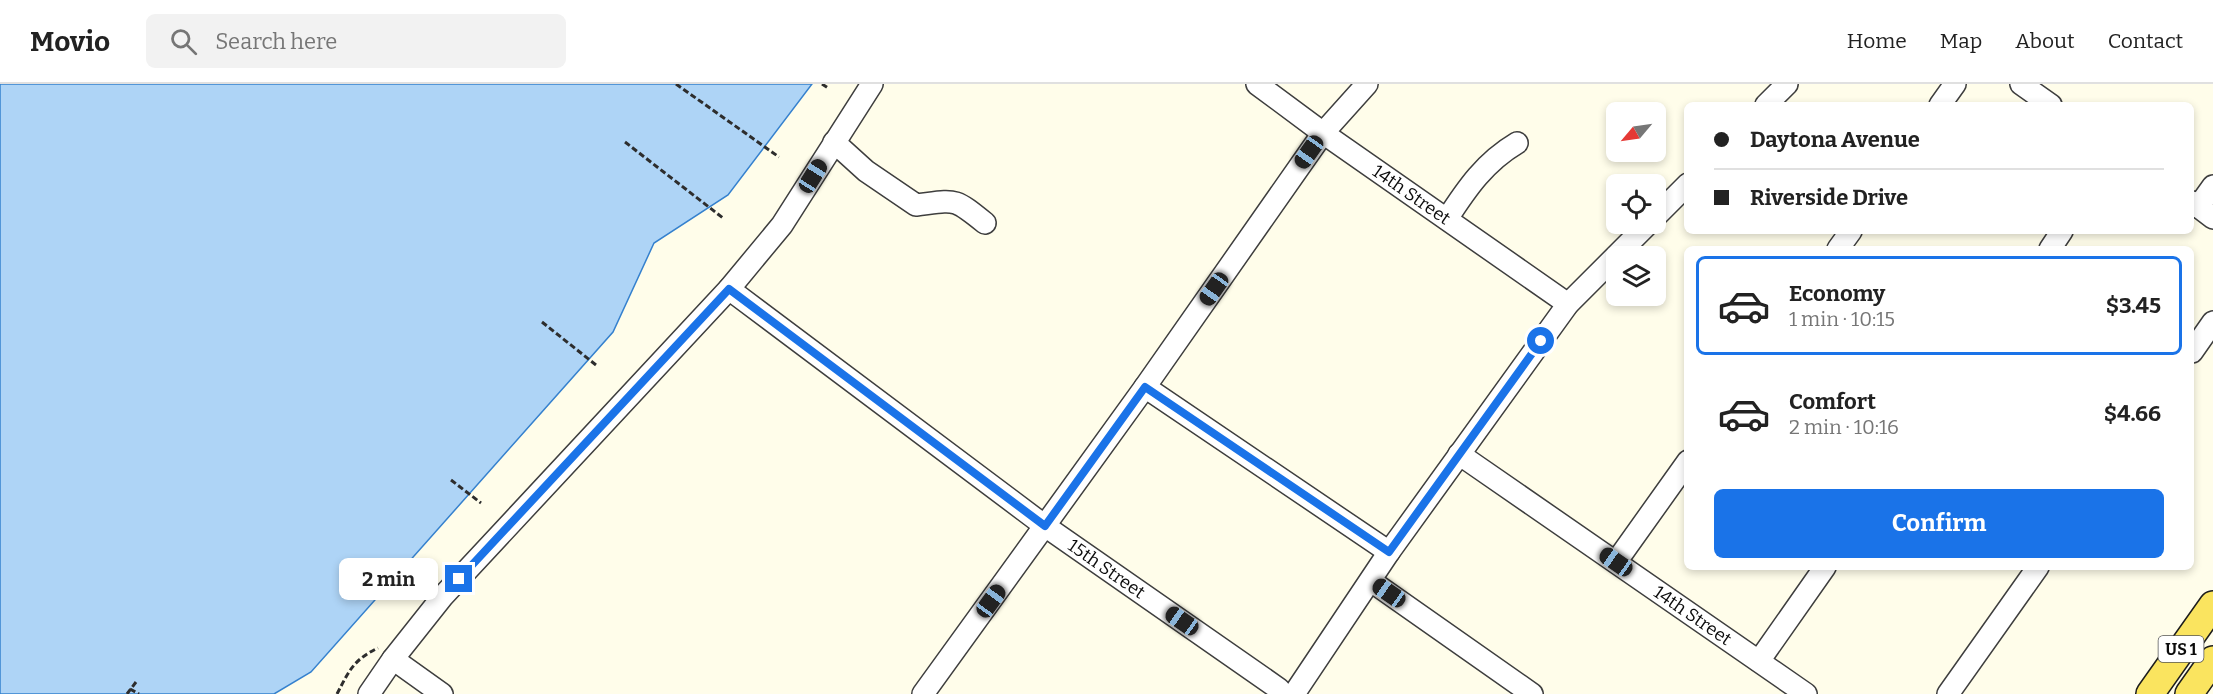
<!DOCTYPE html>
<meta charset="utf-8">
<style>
body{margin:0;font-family:Bitter,serif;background:#f2f2f2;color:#222;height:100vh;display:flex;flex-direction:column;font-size:22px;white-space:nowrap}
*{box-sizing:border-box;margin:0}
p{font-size:20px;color:#767676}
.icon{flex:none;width:33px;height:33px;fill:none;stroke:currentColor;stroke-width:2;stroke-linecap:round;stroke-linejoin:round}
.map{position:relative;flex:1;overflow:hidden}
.details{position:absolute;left:1684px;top:162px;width:510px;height:324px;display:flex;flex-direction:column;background:#fff;border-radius:9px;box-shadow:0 3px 9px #0003}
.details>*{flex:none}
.banner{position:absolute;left:1684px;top:18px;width:510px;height:132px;border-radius:9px;box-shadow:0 3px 9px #0003;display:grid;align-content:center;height:132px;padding:0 30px;background:#fff}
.needle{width:39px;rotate:241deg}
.fabs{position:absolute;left:1606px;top:18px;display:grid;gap:12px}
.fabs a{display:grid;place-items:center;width:60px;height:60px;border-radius:9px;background:#fff;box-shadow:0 3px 9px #0003;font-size:30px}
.end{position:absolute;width:27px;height:27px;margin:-14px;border:8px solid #1a73e8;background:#fff;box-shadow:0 0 0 3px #fff}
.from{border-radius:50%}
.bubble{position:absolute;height:42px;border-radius:9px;background:#fff;box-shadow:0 3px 9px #0003;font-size:20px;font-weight:700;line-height:42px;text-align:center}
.car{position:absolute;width:18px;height:36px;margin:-18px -9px;border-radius:8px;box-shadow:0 0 4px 2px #0007;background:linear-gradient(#222 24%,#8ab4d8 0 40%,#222 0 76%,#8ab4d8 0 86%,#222 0)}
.banner b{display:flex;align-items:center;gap:21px;height:57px;font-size:22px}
.banner b+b{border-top:2px solid #e0e0e0}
.banner i{width:15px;height:15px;background:#222}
ul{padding:10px 0 0;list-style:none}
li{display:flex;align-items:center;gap:18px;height:99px;margin:0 12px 9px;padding:0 18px;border:3px solid transparent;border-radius:9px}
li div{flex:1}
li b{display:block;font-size:22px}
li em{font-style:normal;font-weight:700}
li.current{border-color:#1a73e8}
li>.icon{width:54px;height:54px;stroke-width:1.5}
.button{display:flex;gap:12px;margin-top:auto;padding:12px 30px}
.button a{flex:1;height:69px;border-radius:9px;background:#1a73e8;color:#fff;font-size:24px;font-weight:700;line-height:69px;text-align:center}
header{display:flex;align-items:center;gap:36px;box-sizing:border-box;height:84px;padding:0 30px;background:#fff;border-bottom:2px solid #e0e0e0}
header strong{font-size:28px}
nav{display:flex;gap:33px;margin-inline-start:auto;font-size:21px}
.search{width:420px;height:54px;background:#f2f2f2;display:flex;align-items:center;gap:15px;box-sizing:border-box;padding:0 21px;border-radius:9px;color:#767676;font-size:22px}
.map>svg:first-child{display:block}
.water{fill:#aed4f6;stroke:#3581ce;stroke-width:1.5}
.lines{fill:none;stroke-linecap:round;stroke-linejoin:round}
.minor-casing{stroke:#3e3e3e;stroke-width:24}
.major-casing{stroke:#1c1c1c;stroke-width:30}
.path{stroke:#2d2d2d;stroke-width:3;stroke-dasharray:6 3;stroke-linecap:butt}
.minor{stroke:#fff;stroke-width:21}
.major{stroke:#fae45f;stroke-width:27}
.route{stroke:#1a73e8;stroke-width:8}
.labels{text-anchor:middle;stroke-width:6;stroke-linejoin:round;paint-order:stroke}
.shield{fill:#fff;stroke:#545454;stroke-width:1.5}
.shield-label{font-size:16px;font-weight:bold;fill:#0b0b0b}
.street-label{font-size:18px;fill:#0b0b0b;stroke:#fff}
</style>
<header>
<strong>Movio</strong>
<div class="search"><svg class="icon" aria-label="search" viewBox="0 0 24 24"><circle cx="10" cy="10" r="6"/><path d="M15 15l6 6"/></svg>Search here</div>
<nav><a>Home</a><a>Map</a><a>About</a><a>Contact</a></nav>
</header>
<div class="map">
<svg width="2213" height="610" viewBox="0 0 2213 610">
<rect width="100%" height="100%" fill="#fffdea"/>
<path class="water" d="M0,0H812L728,111L654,159L613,248L311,588L274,610H0Z"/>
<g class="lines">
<g class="minor-casing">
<g id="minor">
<path id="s1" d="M1257,0L1323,49L1568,220"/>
<path d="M2021,0L2051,21"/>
<path d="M1766,21L1787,0"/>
<path d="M1940,21L1955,0"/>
<path d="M834,58L866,87L916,121C956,116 953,113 985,139"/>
<path d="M2192,118L2213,134"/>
<path d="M2198,123L2213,102"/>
<path d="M1656,132L1688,100"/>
<path d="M1447,135C1467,104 1485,78 1517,59"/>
<path d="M1838,165L1851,147"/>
<path d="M2050,165L2062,147"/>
<path id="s2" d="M729,205L1045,442L1279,605L1282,610"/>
<path d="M2192,268L2213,238"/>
<path d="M1145,303L1389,468"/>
<path id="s3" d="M1459,370L1806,610"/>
<path d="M1616,478L1688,377"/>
<path d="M1371,497L1532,610"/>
<path d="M393,575L442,610"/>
<path d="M1759,577L1825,483"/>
<path d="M369,610L393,575L443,512L729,205L782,141L872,0"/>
<path d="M923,610L1145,303L1323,49L1367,0"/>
<path d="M1294,610L1389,468L1568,220L1648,140"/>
<path d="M1948,610L2038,483"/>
</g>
</g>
<g class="major-casing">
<path id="major" d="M2150,610L2213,521
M2189,610L2213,576"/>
</g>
<path class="path" d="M676,0L779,73
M822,0L828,4
M625,58L723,134
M542,238L596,281
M451,396L481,419
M130,605L139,610
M127,610L136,598
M337,610C349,587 353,576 378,564"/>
<use href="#minor" class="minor"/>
<use href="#major" class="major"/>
</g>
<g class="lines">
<path class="route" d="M459,495L729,205L1045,442L1145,303L1389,468L1541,257"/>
</g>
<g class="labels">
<rect class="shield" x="2158.5" y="552" width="45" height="26" rx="4.5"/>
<g class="shield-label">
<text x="2181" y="571">US 1</text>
</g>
<g class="street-label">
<text dy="6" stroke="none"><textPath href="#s1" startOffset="190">14th Street</textPath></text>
<text dy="6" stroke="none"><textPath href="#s2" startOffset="470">15th Street</textPath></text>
<text dy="6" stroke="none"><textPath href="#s3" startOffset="284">14th Street</textPath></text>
</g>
</g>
</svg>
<div class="fabs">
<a><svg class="needle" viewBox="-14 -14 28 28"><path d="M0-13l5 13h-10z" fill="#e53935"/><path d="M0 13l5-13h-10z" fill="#767676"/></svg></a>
<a><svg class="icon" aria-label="locate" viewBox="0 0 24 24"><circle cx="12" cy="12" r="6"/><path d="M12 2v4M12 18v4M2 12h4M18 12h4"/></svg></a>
<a><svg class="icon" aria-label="layers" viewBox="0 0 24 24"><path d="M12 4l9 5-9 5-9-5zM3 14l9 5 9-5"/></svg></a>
</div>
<i class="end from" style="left:1541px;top:257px"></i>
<i class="end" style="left:459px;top:495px"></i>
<div class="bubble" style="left:339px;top:474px;width:99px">2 min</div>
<i class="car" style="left:1309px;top:68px;rotate:215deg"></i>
<i class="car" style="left:813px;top:92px;rotate:32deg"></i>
<i class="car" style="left:1214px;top:205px;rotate:215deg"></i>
<i class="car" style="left:1616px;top:478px;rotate:305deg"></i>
<i class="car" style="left:1389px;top:509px;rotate:305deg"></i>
<i class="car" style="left:991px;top:517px;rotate:36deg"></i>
<i class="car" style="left:1182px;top:537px;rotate:305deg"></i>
<div class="banner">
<b><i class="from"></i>Daytona Avenue</b>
<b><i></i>Riverside Drive</b>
</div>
<section class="details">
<ul>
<li class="current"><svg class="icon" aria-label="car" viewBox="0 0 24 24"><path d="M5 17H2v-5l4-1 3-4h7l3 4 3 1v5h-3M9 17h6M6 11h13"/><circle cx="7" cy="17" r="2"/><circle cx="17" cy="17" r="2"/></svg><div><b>Economy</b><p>1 min · 10:15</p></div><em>$3.45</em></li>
<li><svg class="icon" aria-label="car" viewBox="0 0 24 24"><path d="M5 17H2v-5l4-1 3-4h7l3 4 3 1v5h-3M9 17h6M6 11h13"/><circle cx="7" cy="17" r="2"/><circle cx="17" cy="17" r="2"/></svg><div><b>Comfort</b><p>2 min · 10:16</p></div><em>$4.66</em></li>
</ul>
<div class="button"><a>Confirm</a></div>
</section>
</div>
